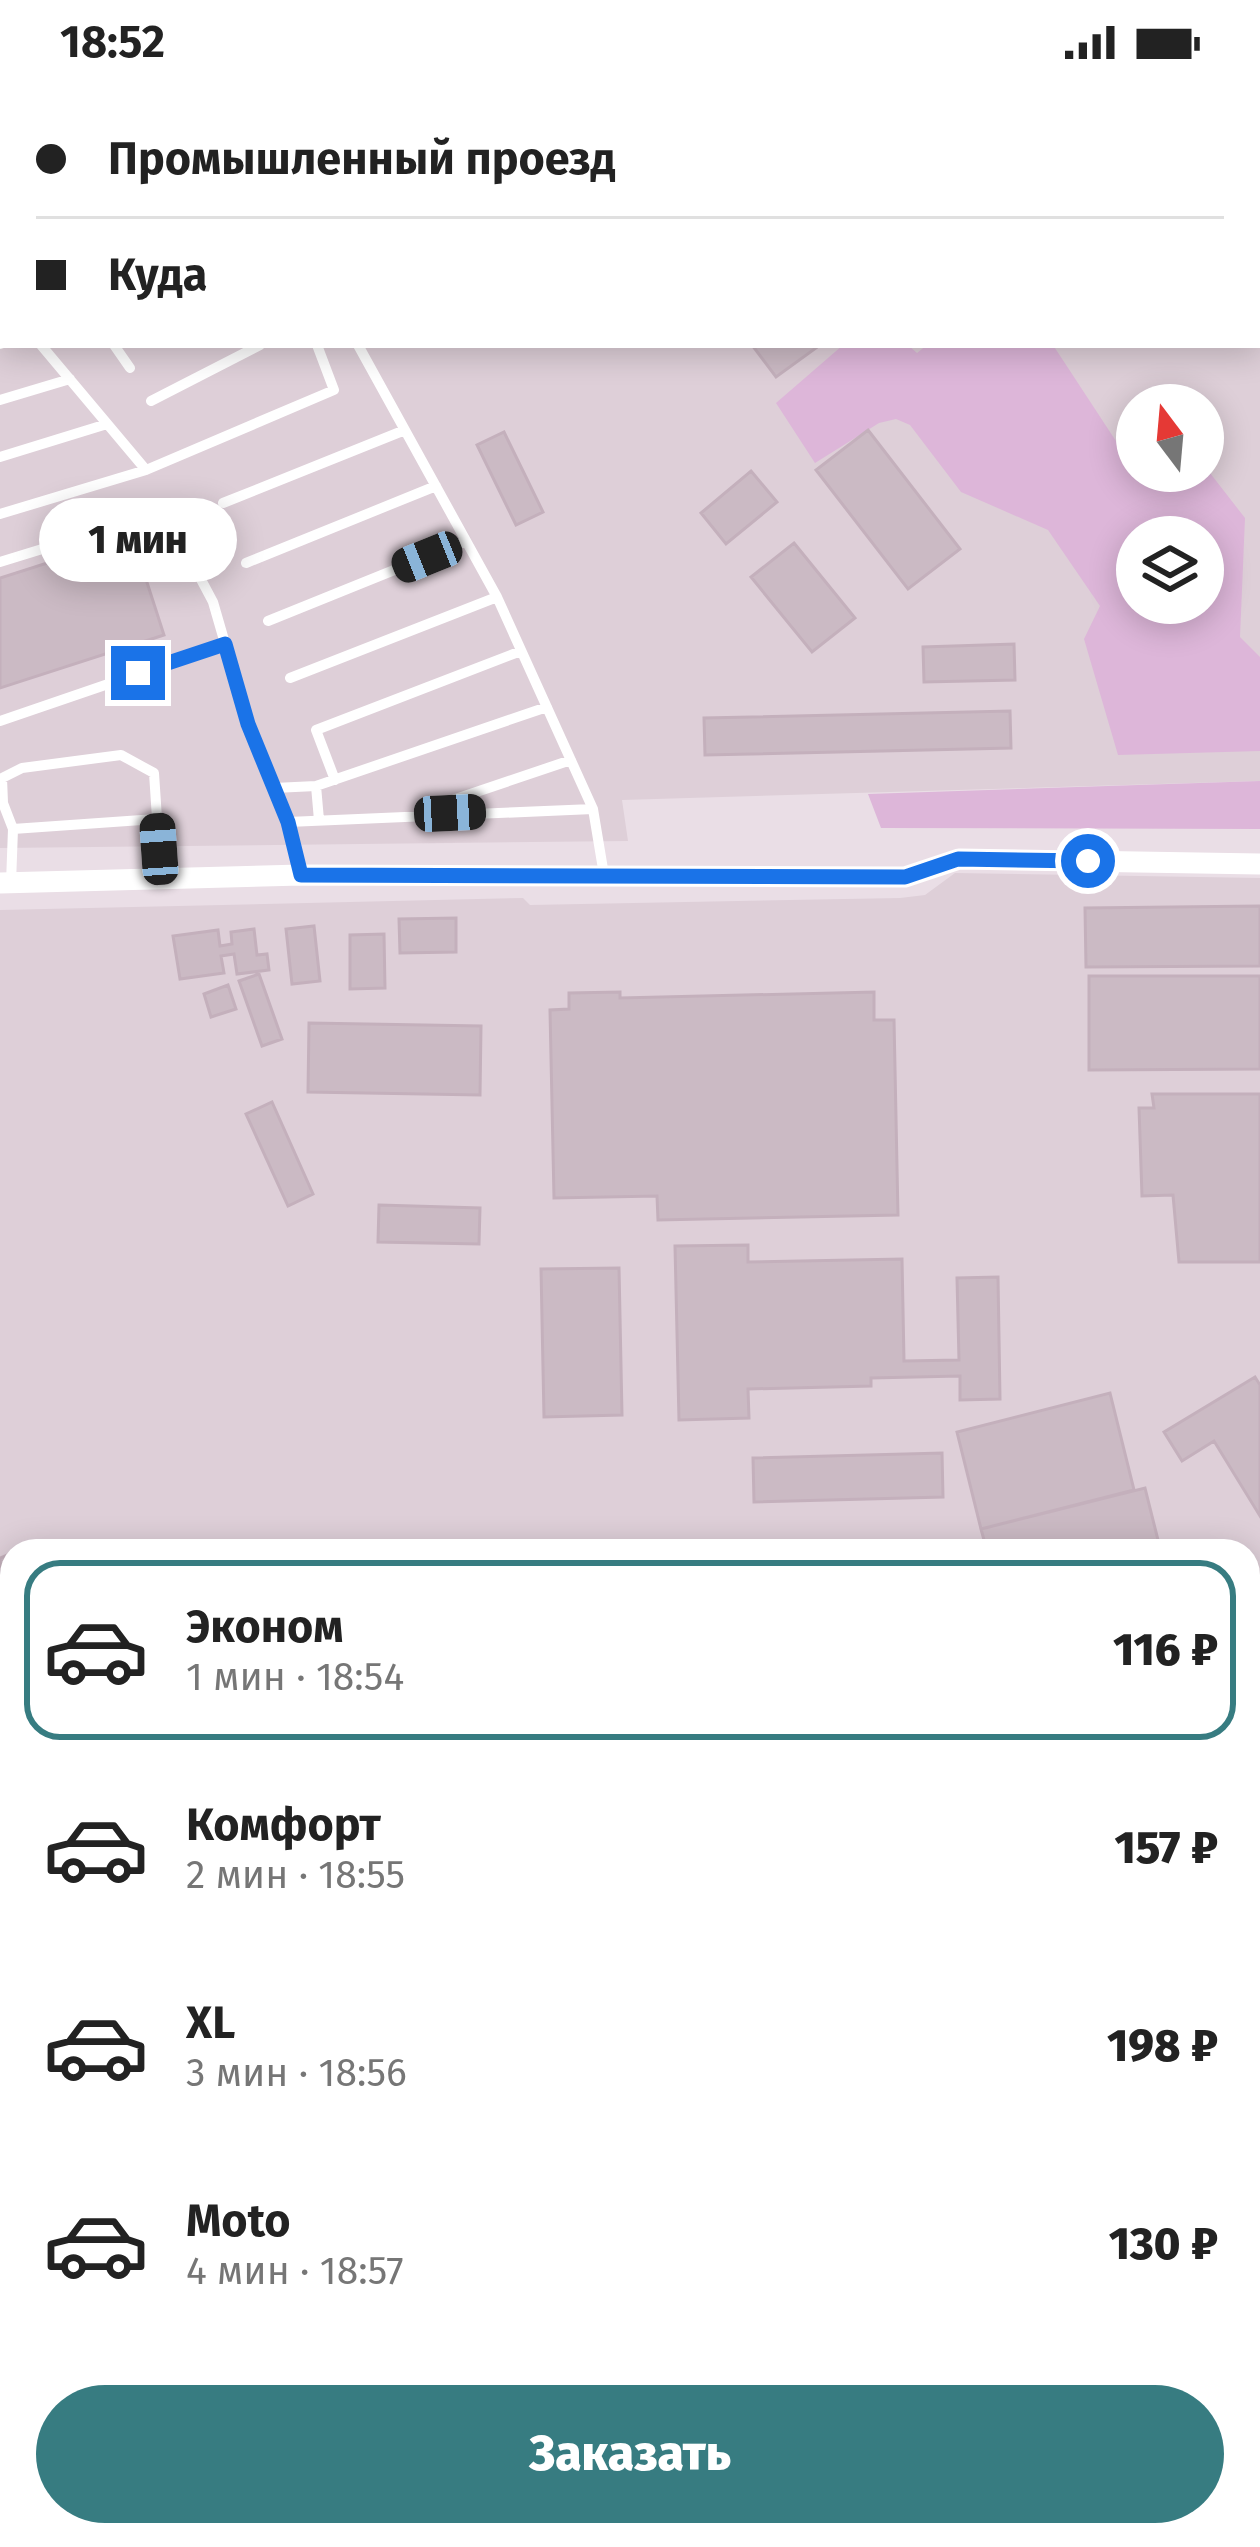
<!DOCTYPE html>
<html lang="ru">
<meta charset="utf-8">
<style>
body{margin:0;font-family:"Fira Sans",sans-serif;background:#f6f6f6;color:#222;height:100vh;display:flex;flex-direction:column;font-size:45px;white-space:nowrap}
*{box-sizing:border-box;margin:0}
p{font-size:39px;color:#767676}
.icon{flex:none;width:66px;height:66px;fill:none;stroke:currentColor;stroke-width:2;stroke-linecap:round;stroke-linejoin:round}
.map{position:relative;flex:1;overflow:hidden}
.side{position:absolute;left:0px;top:1455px;width:1260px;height:1008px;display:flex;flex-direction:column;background:#fff;border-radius:36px 36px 0 0;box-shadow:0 6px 30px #0003}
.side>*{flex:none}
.top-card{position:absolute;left:0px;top:0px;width:1260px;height:264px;box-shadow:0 6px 30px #0003;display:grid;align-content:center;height:264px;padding:0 36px;background:#fff}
.needle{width:78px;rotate:344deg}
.controls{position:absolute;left:1116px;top:300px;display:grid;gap:24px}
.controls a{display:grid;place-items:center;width:108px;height:108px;border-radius:50%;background:#fff;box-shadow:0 6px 30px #0003;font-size:60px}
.end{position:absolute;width:54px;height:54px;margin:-27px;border:15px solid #1a73e8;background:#fff;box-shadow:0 0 0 6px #fff}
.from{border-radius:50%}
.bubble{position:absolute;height:84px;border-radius:42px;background:#fff;box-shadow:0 6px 30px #0003;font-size:39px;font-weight:800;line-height:84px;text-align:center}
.car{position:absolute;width:36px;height:72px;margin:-36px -18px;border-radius:15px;box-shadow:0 0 9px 3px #0007;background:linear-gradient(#222 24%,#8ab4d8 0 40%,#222 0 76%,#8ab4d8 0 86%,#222 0)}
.top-card b{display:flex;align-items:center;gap:42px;height:114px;font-size:45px}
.top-card b+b{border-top:3px solid #e0e0e0}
.top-card i{width:30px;height:30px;background:#222}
ul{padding:21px 0 0;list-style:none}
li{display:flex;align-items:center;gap:36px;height:180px;margin:0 24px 18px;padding:0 12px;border:6px solid transparent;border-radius:36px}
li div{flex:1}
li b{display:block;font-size:45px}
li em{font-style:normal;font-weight:800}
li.selected{border-color:#377c81}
li>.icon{width:108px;height:108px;stroke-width:1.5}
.button{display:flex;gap:24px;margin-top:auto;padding:24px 36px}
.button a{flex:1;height:138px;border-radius:72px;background:#377c81;color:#fff;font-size:48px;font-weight:800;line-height:138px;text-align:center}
.status{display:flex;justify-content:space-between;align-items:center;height:84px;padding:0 60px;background:#fff;direction:ltr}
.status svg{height:33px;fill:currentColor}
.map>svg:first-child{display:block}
.built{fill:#decfd8;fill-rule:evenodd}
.green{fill:#ddb6d9;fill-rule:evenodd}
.building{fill:#cbbac4;stroke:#c4b0bc;stroke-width:3}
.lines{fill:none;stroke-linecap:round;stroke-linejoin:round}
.lane{stroke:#fff;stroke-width:10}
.street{stroke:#fff;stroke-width:21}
.route{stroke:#1a73e8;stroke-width:15}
</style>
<div class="status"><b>18:52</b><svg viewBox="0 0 49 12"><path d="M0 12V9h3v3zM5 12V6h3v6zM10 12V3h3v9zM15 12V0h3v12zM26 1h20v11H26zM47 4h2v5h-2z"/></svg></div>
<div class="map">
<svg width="1260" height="2463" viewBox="0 0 1260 2463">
<rect width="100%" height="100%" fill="#eadee6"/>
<path class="built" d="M0,0H1260V697L622,716L628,757L0,764ZM3,3H1257V261H3ZM1137,321H1203V387H1137ZM1137,453H1203V519H1137Z
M955,789L1260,794V2463H50L44,2451H1248V1467H12V2381L0,2354V826L523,814L530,821L900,814L925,811Z"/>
<path class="green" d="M843,261H908L917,269L927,261H1053L1131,380H1137V387H1203V380L1245,434L1240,553L1260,573V667L1118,671L1084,555L1100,522L1048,446L961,408L910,341L896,335L879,339L815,379L776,319ZM1137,453H1203V519H1137Z
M1260,697V745L881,744L868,710Z
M170,2451H262L267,2463H144Z"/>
<path class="building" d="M752,261H814L816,264L776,293Z
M868,346L960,465L908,505L816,386Z
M504,348L543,428L516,441L477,361Z
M751,387L777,418L726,460L701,429Z
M132,452L164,551L0,604V494Z
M794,459L855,534L812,568L751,493Z
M1014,560L1015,596L924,598L923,563Z
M1010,627L1011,664L705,671L704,634Z
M1260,822V882L1086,883L1085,824Z
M456,834V868L400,869L399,835Z
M314,842L320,897L292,900L286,845Z
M254,845L257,871L267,870L269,886L237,890L234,870L221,872L224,889L180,895L173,852L218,846L220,862L232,860L231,848Z
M384,850L385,904L350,905V851Z
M259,890L282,955L262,962L239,897Z
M1089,892H1260V985L1089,986Z
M228,901L236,925L211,933L204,910Z
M620,908V914L874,908V936H894L898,1131L658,1136L657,1112L554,1114L550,926L569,925V909Z
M309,939L481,942L480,1011L308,1008Z
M1152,1010H1260V1178H1179L1173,1111L1142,1112L1139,1024H1154Z
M272,1018L313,1110L288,1122L246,1030Z
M379,1121L480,1124L479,1160L378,1158Z
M748,1161V1178L902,1175L904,1277L959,1276L957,1194L998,1193L1000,1315L960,1316V1292L871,1294V1302L748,1305L749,1334L679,1336L675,1162Z
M619,1184L622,1331L544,1333L541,1185Z
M1255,1293L1260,1301V1432L1214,1357L1182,1377L1164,1348Z
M1110,1309L1134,1406L981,1445L957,1348Z
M942,1369L943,1413L754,1418L753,1374Z
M1145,1404L1159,1460L1133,1467H987L981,1445Z
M12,1469V1507L0,1512V1474Z
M12,1549V1595L0,1570V1554Z
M1248,1683L1260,1709V1807L1248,1813Z
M0,1686L12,1711V1769L0,1775Z
M12,1831V1870L0,1844V1836Z
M12,1949V2010L0,2015V1955Z
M1260,2130V2228L1248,2234V2136Z
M913,2451H1065L1044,2463H920Z"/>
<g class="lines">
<path class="lane" d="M27,0L29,3
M93,0L95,3
M160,0L161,3
M400,0L402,3
M536,3L540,0
M0,43L3,48
M0,154L3,153
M0,220L3,219
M0,260L3,259
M41,261L146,386
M114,261L130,284
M358,261L497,513L593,725L604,791
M0,316L70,295
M151,317L260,261
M0,373L107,340
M223,419L405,346
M0,430L146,386L334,306L317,261
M0,478L143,434L164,431L184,438L196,486L213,518L248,639L288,738L301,791
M246,479L436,402
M268,537L466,457
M290,594L497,513
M0,637L225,560
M335,696L316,646L521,567
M316,702L319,736
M274,704L316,702L547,623
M426,725L571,676
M288,738L593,725
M13,745L156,735
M11,799L13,745L3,719L2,694L22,684L121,671L154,689L161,795
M0,1927L12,1921
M1248,2111L1260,2105
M0,2164L12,2159
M1248,2263L1260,2256
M0,2329L12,2323
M0,2410L12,2405
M1248,2413L1260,2407
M842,2451L849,2463
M1157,2463L1179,2451"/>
<path class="street" d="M0,799L301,791L905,793L959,775L1260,780"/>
</g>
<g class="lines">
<path class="route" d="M138,589L225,560L248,640L288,738L301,791L905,793L958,775L1088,777"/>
</g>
</svg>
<div class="controls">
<a><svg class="needle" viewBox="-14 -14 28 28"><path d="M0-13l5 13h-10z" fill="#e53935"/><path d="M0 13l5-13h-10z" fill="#767676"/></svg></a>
<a><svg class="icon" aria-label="layers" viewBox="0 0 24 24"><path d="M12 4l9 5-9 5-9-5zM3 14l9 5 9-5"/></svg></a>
</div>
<i class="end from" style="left:1088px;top:777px"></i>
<i class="end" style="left:138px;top:589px"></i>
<div class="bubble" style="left:39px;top:414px;width:198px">1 мин</div>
<i class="car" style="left:427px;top:473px;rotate:248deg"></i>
<i class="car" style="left:450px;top:729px;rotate:87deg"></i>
<i class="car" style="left:159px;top:765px;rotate:356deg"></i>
<div class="top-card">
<b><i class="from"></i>Промышленный проезд</b>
<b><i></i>Куда</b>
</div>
<section class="side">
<ul>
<li class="selected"><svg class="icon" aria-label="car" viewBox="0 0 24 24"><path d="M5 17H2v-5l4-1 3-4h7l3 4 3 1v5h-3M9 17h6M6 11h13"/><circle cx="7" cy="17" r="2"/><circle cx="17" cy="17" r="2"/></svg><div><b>Эконом</b><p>1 мин · 18:54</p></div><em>116 ₽</em></li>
<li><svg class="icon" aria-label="car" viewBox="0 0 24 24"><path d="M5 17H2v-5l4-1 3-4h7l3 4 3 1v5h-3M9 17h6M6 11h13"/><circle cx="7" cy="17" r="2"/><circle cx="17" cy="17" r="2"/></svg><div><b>Комфорт</b><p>2 мин · 18:55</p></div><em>157 ₽</em></li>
<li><svg class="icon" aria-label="car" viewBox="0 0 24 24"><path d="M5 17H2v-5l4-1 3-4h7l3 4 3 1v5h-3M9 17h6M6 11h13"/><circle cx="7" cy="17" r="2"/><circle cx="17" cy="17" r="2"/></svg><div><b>XL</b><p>3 мин · 18:56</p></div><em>198 ₽</em></li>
<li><svg class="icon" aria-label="car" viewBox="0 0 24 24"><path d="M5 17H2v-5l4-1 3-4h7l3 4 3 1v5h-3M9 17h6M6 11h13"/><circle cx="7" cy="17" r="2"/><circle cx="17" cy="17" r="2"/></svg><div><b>Moto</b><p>4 мин · 18:57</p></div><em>130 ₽</em></li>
</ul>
<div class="button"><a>Заказать</a></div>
</section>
</div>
